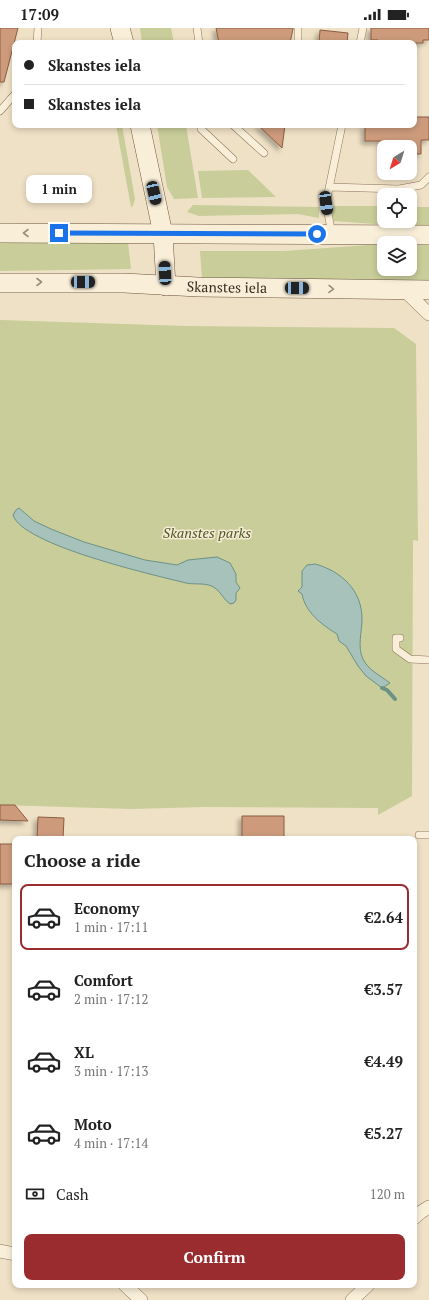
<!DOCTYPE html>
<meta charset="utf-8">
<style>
body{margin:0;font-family:"PT Serif",serif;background:#f2f2f2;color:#222;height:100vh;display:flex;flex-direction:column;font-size:15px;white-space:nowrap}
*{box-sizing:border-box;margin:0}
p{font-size:13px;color:#767676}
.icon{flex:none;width:22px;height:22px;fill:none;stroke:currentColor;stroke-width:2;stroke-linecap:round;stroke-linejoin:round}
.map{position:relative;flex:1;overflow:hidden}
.panel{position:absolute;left:12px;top:808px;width:405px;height:452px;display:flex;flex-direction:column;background:#fff;border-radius:8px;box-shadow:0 2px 6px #0003}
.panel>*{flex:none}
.top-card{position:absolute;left:12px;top:12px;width:405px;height:88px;border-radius:8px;box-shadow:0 2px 6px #0003;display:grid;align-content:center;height:88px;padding:0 12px;background:#fff}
.needle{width:26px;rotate:218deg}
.fabs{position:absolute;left:377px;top:112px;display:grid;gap:8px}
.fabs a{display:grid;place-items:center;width:40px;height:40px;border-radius:8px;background:#fff;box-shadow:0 2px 6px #0003;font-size:20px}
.end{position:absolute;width:18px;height:18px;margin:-9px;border:5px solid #1a73e8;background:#fff;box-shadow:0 0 0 2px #fff}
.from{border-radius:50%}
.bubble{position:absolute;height:28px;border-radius:8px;background:#fff;box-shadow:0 2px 6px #0003;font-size:13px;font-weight:700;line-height:28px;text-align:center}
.car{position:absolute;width:12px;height:24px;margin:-12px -6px;border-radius:5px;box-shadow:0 0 3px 1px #0007;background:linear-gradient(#222 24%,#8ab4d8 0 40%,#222 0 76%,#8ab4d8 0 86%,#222 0)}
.top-card b{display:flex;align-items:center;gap:14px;height:38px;font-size:15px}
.top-card b+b{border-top:1px solid #e0e0e0}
.top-card i{width:10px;height:10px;background:#222}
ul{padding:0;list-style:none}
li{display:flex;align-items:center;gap:12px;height:66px;margin:0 8px 6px;padding:0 4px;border:2px solid transparent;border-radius:8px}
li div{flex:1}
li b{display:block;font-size:15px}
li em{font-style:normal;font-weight:700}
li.current{border-color:#9a2b2e}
li>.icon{width:36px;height:36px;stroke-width:1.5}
h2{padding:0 12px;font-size:18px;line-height:48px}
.pay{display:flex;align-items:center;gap:10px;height:44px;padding:0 12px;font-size:15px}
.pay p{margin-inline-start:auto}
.button{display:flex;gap:8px;margin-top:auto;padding:8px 12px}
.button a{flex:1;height:46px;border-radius:8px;background:#9a2b2e;color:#fff;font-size:16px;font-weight:700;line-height:46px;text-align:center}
.status{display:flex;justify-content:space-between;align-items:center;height:28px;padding:0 20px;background:#fff;direction:ltr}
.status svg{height:11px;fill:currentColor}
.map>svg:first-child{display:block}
.green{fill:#c8cd99}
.water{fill:#a7c2ba;stroke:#6d9187}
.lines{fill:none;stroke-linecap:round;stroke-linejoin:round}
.stream{stroke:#6d9187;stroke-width:4}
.building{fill:#cd9b7b;stroke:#8a5c41;filter:url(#shadow)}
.lane-casing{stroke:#8a735b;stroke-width:8}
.street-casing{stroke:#8a735b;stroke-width:14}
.secondary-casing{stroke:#6c543e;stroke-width:20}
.lane{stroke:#f9efd9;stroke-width:7}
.street{stroke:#f9efd9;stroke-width:13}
.secondary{stroke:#f9efd9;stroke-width:19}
.oneway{stroke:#9a8e7c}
.route{stroke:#1a73e8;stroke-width:5}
.labels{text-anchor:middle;stroke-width:3;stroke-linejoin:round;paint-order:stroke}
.street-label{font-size:14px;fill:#3a2c1f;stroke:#f6ecd5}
.park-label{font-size:14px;font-style:italic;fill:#4c5726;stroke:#f6ecd5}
</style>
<div class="status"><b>17:09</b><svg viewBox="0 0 49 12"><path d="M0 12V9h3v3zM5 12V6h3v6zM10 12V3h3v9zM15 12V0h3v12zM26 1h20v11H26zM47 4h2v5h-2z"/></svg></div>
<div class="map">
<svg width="429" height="1272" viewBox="0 0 429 1272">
<defs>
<filter id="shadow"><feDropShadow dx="-3.5" dy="3.5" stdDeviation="2" flood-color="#0004"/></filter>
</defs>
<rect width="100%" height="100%" fill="#efe1c6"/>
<path class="green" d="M140,0H171L174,15H142Z
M116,97H122L135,171L133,178L131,179Z
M157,97H186L198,170L174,171L167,159Z
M248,142L276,169L202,170L198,143Z
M193,177L319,179V190L298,186L199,188L187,184Z
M330,178H384V193H410V179H429V200L334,193Z
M128,214L131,241L0,243V215Z
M369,217H384V241H410V217H429V252L202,250L200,223H284Z
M0,292L186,298L394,300L416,316L418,513L413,512L412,768L378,787V780L203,779L132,781L0,777Z"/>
<path class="water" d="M19,480L34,493L51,501L84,514L145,532L177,537L188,532L217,529L230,535L236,546V554L240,560L236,565V572L234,575L230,576C224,572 221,564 215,560C207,554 195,557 186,555C154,547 22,517 13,487L16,482Z
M315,536C341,543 362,562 362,591C362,604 357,619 363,631C368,642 381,648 390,655L382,660L366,648L358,638L346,618L339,613L337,606C322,597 305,584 302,566L298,563L302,559V543L307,537Z"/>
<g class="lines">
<path class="stream" d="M382,660L387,662L395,671"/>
</g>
<path class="building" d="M0,0H18L4,54H0Z
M216,0H293V1L290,15H219Z
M371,0H429V12H423V15H378V12H371Z
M320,2L348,5L347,15H319Z
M414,89H429V112H421V126H410V119H382V113H365V97H414Z
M258,97H285L282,120Z
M0,777H15L28,793L0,792Z
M242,788H284V811H242Z
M38,789L64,790L63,811H37Z
M0,816H15V856H0Z"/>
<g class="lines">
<g class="lane-casing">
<path id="lane" d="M197,0L199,15
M298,0V15
M37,15L38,0
M360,15L363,0
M0,83L15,66
M201,97V101L233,131
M233,97L264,125
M329,159L399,161L421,157L429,149
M332,206L326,175L342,97
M400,610H396V621L410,631L429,632
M419,807H429"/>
</g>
<g class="street-casing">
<path id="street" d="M403,261L429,286
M414,1190L421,1184L429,1179
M0,1223L15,1226
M125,1257L141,1272
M352,1272L368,1257"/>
</g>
<g class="secondary-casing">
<g id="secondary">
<path d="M120,0L124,15"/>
<path d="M140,97L163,206L166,258"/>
<path d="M0,205L429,207"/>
<path id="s1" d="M0,255H124L198,259L429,262"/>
</g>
</g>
<use href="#lane" class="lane"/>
<use href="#street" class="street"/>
<use href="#secondary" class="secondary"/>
</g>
<defs><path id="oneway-chevron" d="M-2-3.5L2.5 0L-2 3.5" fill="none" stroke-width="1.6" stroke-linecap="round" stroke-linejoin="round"/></defs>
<g class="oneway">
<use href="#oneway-chevron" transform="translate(26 205) rotate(-180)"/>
<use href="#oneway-chevron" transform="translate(39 254)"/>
<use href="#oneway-chevron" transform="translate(331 261) rotate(1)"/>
</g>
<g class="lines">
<path class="route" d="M59,205L317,206"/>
</g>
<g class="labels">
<g class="street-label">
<text dy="5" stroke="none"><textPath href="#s1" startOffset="227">Skanstes iela</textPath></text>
</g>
<g class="park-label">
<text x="207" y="510">Skanstes parks</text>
</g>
</g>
</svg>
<div class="fabs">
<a><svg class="needle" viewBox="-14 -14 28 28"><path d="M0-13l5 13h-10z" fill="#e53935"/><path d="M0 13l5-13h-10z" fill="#767676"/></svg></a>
<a><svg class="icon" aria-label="locate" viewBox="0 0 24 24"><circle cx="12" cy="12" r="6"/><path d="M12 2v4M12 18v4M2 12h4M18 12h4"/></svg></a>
<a><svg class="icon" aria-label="layers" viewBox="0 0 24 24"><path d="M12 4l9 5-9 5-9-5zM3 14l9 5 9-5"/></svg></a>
</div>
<i class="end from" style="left:317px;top:206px"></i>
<i class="end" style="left:59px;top:205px"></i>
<div class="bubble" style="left:26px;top:147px;width:66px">1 min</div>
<i class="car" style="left:154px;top:165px;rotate:167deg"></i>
<i class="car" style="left:326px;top:175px;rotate:172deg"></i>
<i class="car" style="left:165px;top:245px;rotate:357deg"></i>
<i class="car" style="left:83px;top:254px;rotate:90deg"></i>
<i class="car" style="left:297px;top:260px;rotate:91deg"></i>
<div class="top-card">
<b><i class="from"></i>Skanstes iela</b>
<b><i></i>Skanstes iela</b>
</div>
<section class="panel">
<h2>Choose a ride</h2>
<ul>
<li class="current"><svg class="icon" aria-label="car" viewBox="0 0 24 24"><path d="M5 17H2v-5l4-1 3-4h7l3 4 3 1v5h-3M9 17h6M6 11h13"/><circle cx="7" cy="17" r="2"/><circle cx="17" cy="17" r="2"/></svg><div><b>Economy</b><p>1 min · 17:11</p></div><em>€2.64</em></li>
<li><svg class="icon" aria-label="car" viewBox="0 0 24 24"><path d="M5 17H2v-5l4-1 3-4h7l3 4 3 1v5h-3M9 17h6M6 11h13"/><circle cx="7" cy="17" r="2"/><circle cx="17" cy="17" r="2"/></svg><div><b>Comfort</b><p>2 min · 17:12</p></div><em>€3.57</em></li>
<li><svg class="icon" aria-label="car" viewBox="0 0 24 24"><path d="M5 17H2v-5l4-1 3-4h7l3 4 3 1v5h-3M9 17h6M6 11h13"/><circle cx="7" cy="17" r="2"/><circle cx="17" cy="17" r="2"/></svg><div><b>XL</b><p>3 min · 17:13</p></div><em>€4.49</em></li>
<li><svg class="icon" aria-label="car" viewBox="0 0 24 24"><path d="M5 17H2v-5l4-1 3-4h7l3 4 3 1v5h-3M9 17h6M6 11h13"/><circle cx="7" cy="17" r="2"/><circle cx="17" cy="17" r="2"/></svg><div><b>Moto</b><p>4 min · 17:14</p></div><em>€5.27</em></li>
</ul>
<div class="pay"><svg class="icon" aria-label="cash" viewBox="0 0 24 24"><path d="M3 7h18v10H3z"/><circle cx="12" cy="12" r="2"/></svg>Cash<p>120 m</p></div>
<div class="button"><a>Confirm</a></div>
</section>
</div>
